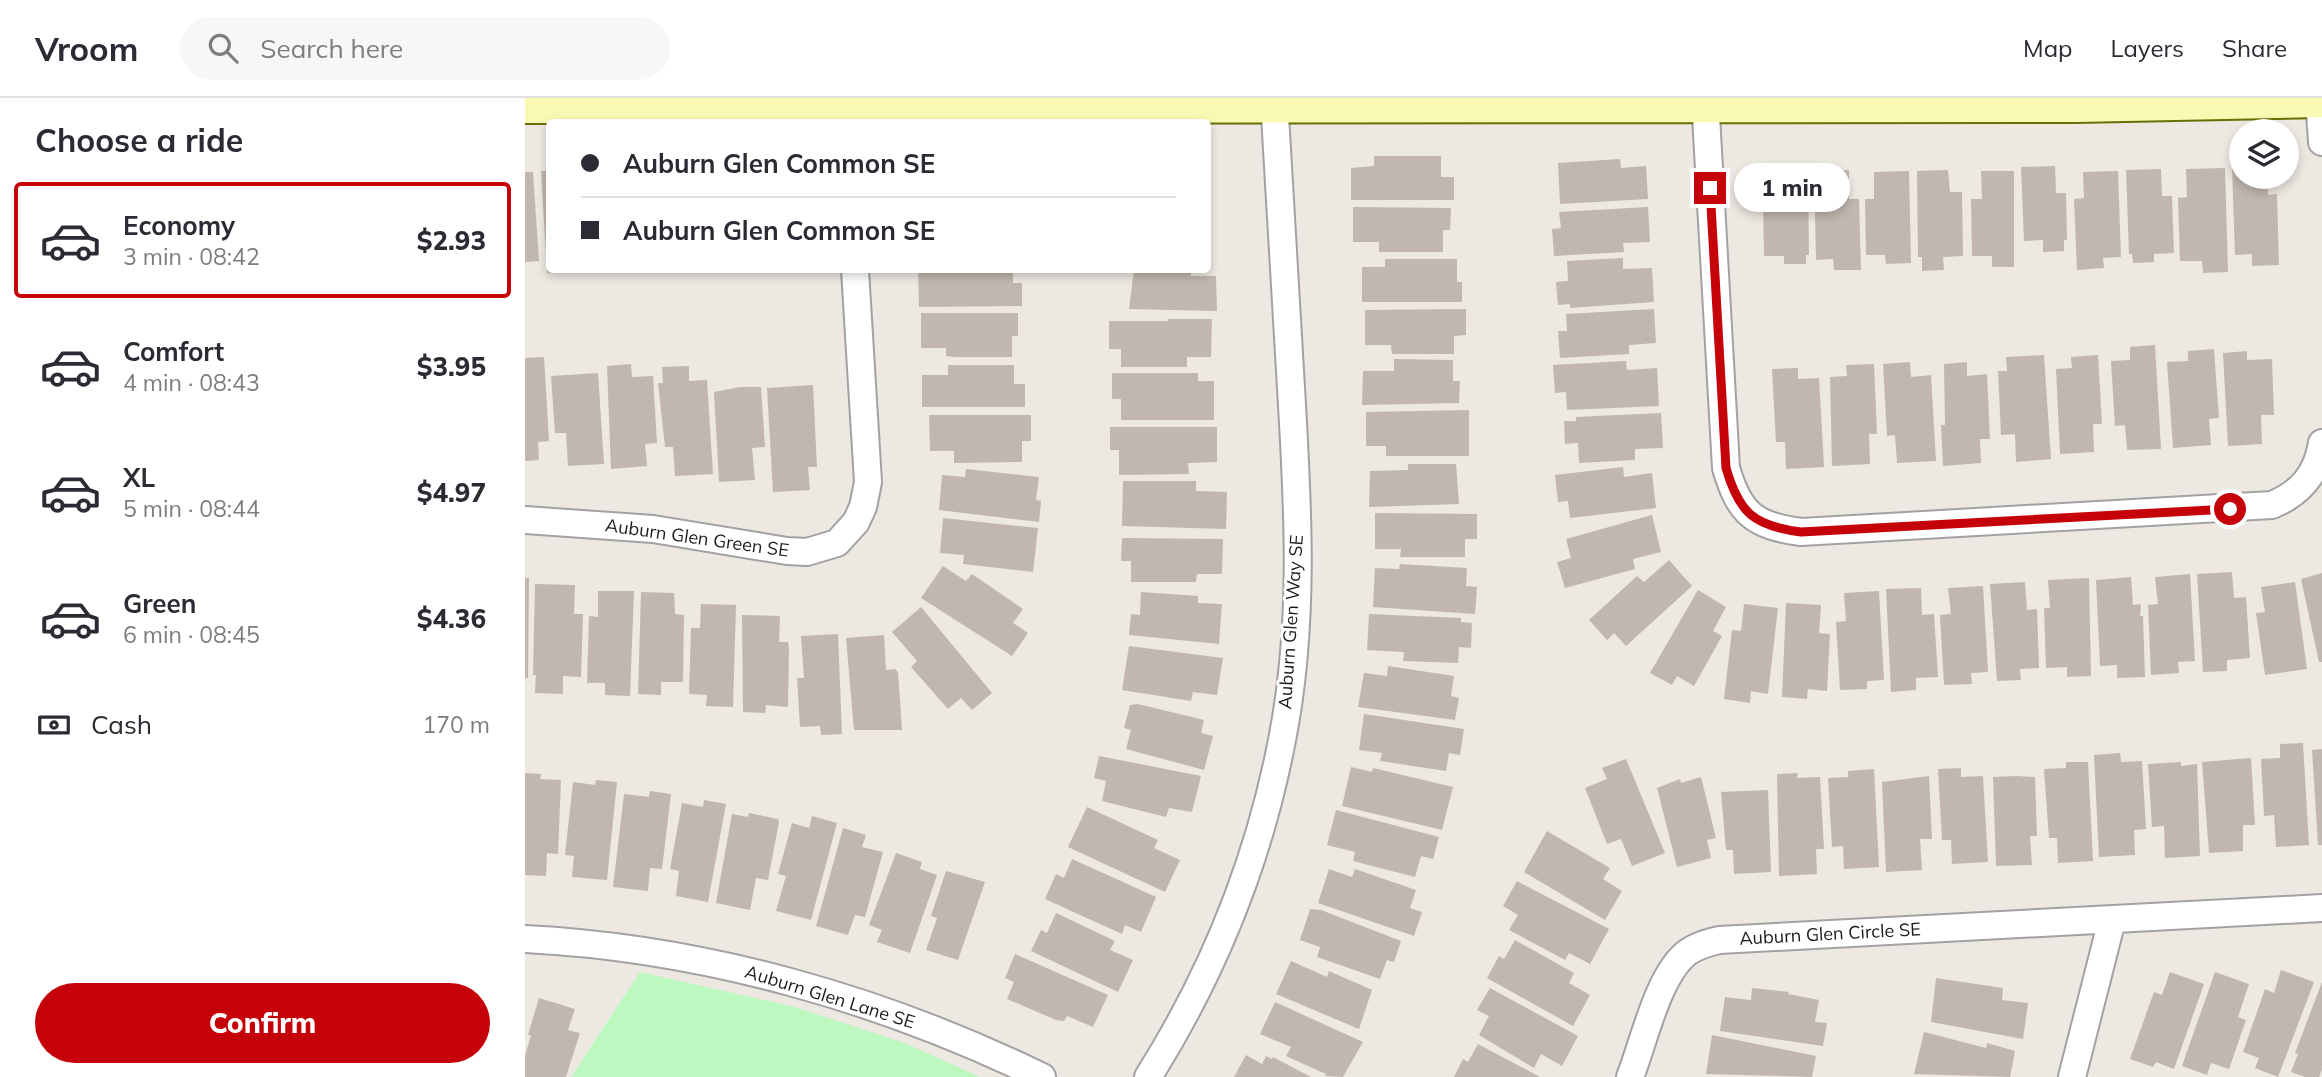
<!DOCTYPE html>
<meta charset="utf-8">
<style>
body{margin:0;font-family:Mulish,sans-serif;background:#f7f7f7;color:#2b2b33;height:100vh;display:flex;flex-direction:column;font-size:26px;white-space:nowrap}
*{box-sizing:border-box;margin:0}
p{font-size:23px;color:#7c7c81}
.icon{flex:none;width:38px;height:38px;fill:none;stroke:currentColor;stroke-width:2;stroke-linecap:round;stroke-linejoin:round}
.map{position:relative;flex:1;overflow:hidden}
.drawer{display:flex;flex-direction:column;background:#fff;width:525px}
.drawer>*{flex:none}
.guide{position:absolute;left:21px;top:21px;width:665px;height:154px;border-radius:7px;box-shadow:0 4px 10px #0003;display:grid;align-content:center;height:154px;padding:0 35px;background:#fff}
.fabs{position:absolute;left:1704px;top:21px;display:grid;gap:14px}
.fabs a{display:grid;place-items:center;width:70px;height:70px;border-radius:50%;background:#fff;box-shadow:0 4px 10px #0003;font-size:35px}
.end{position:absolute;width:32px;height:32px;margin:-16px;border:9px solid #c50109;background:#fff;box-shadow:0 0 0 4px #fff}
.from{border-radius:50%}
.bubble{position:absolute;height:49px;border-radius:24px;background:#fff;box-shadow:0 4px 10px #0003;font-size:23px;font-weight:800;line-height:49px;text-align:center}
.guide b{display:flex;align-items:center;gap:24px;height:66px;font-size:26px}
.guide b+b{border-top:2px solid #e1e1e2}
.guide i{width:18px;height:18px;background:#2b2b33}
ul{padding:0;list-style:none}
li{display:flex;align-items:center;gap:21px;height:116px;margin:0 14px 10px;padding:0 21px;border:4px solid transparent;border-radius:7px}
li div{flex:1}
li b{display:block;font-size:26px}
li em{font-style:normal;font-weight:800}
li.on{border-color:#c50109}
li>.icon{width:63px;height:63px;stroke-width:1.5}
h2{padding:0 35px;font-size:32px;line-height:84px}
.pay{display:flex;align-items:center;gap:18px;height:77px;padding:0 35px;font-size:26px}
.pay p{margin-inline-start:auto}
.primary-button{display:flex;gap:14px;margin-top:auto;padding:14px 35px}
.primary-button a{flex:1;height:80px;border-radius:42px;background:#c50109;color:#fff;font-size:28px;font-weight:800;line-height:80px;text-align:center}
header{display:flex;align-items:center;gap:42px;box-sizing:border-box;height:98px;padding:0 35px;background:#fff;border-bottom:2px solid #e1e1e2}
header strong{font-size:33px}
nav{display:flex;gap:38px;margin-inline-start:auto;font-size:24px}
.search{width:490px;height:63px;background:#f7f7f7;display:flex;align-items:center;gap:18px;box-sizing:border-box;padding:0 24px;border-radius:38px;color:#7c7c81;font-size:26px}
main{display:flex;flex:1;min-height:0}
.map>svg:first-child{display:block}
.park{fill:#bcf8bf}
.building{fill:#c1b7b0}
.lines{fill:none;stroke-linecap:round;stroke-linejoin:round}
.street-casing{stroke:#a2a2a2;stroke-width:30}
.secondary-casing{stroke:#686f05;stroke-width:42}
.street{stroke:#fff;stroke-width:26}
.secondary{stroke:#f8f9b3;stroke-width:38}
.route{stroke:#c50109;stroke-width:9}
.labels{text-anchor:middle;stroke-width:6;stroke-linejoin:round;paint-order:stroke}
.street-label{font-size:18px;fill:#1b1b1b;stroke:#fff}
</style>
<header>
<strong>Vroom</strong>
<div class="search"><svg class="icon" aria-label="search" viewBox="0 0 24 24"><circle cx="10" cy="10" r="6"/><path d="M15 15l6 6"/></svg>Search here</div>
<nav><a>Map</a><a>Layers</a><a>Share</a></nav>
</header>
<main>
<section class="drawer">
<h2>Choose a ride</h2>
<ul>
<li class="on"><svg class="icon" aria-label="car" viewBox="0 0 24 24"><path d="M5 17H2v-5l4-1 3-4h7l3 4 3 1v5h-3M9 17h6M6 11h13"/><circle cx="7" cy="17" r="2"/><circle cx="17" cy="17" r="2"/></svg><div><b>Economy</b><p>3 min · 08:42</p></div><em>$2.93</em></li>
<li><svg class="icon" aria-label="car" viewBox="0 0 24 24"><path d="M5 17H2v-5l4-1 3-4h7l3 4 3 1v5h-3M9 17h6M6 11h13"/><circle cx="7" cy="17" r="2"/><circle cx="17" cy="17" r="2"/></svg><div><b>Comfort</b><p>4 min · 08:43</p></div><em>$3.95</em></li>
<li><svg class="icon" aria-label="car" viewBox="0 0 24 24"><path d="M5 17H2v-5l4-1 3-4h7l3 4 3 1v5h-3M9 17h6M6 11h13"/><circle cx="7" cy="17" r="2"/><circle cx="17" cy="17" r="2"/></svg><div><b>XL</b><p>5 min · 08:44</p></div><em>$4.97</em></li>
<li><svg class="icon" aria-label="car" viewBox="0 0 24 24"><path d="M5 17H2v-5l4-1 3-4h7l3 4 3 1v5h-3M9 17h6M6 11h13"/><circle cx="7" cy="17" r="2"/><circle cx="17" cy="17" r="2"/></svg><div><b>Green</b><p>6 min · 08:45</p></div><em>$4.36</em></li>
</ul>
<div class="pay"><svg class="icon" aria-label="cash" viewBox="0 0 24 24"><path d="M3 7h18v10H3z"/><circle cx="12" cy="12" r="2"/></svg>Cash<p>170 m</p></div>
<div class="primary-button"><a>Confirm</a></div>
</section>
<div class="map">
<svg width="1797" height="979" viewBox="0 0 1797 979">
<rect width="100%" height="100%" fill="#ede8e1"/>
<path class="park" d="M115,874L270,909L382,946L455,979H46Z"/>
<path class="building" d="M849,58H916V79H929V102H826V70L849,68Z
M1095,61L1096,70L1121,68L1123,101L1035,106L1033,65Z
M1530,68L1531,95H1541L1542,142H1539V153L1518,154V142L1499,143L1496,69Z
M1700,70L1703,174L1678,175L1677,163H1655L1653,100L1662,99L1661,71Z
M1707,70H1717V79H1742L1743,97L1752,96L1754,167L1727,168V156L1710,157Z
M1636,71L1637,98H1647L1649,155L1629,156V164L1608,165L1607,156H1604L1601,72Z
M1283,72L1284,157H1281V166H1259V158H1239L1238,102H1247V73Z
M1324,72V101H1334L1336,172H1309L1308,161L1291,162L1289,73Z
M1423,72L1425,94H1437L1438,158L1418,159L1419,172L1397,173V159H1393L1392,73Z
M16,73H24V172L49,174L22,175Z
M1384,73L1386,165L1361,166L1360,157H1341L1340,101H1349V74Z
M1456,73H1489V169H1467V158H1447L1446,101H1457Z
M1593,73L1596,159L1578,160L1579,170L1552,172L1549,101L1559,100L1558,74Z
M0,74H8L14,163L0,164Z
M828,109L926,110L925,132H918V154H854V144H828Z
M1123,109L1125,144L1098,145L1099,154L1029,158L1027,131L1036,130L1034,114Z
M1098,160V171L1127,170L1129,204L1045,210V206L1033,207L1031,184L1043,183L1042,163Z
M860,161H932V184H937V204H837V169H860Z
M393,172H488V185H497V208L394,209Z
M609,172H666V178H691L692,213L604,211Z
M941,211V237L929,238V256H867L866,247H840V212Z
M1129,211L1131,245L1104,247V256L1035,260L1033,233H1042L1041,216Z
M396,215H493V238H487V259H429L421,258V250H396Z
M643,221H687L686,259H662V269H596V251H584V223H643Z
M1630,247L1636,351L1602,352L1600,327L1590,328L1586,263L1605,262V249Z
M1689,251L1694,320L1684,321L1686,347L1648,350L1642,264L1663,263V253Z
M1722,253V262L1747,261L1749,317H1736L1737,346L1703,348L1698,255Z
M1519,257L1526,361L1491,364L1490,336L1476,337L1473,273H1482L1481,259Z
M1573,257L1577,326H1568L1569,354L1535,356L1531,271L1547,270L1546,259Z
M19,259L24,343L13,344L14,362L0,363V260Z
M869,261L928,262V283H935L934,305L837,307L838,273H869Z
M1101,263L1102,272L1132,270L1134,308L1042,312L1041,294L1030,295L1028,267Z
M1385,264L1386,279L1406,277L1411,363L1372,365L1370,337L1362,338L1358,266Z
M1442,264V278L1462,276L1465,341H1455L1456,365L1418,368L1416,327H1420L1419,266Z
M106,266L107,279L128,278L132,345L120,346L122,368L86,371L82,268Z
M1349,266L1352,336H1344L1345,366L1307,368L1305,279L1322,278L1321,267Z
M423,267H489V286H500V309H397V277H423Z
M164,268V283L182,282L188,376L150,378L148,349H140L133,285H138L137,269Z
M1273,270V281L1294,280L1299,369L1261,371L1260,344H1251L1247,271Z
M73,275L79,366L43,368L41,335H30L26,278Z
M587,275H673V283H689V322H596V301H587Z
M288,287L292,369H283L285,392L248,394L242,290Z
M215,289H236L240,349L227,350L230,382L194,384L189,294Z
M944,312V358H861V348H841V314Z
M1136,315L1138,350L1110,351V362L1054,365L1053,345L1040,346L1039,323H1051V319Z
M404,317H506V343H497V364L429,365V353H405Z
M585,329H692V364L663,365L664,376L594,377V352H585Z
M883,366H931L934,406L844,409L845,373L883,372Z
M1098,369L1099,379L1127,375L1131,410L1045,420L1043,403L1033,404L1030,377Z
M441,371L514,379L511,402L516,403L514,424L414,412L417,377L440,379Z
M598,383H671V393L702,394L701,431L597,428Z
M850,415L952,416V441H940V459H875L876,451H850Z
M1127,417L1136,454L1108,461L1110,471L1040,490L1032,464L1046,460L1041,441Z
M418,420L513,430L508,474L438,466L439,457L415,455Z
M597,440L698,441L697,476H672L671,484H606V463H596Z
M1144,462L1167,488L1101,548L1089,535L1082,542L1064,522L1112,478L1119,484Z
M875,466L942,470L941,488L952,489L950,516L848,509L850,470L874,471Z
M418,468L441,483L447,476L498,511L488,525L503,535L487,558L396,500Z
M1707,474L1709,500L1721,499L1725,560L1702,562V573L1678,574L1672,476Z
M1797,475V564H1794L1776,481Z
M1665,476L1670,563L1653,564L1654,575L1626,577L1623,507L1633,506L1630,479Z
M1606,479L1608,507L1616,506L1615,518H1618L1620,579L1592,580V567L1575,568L1571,482Z
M0,480H4L3,580H0Z
M1564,480L1566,578L1542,579V569L1521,570L1519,510H1525L1523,482Z
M1500,484L1502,512L1512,511L1514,570L1495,571L1496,582L1472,583L1465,486Z
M1770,484L1782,571L1740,577L1731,515L1740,514L1736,489Z
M10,486L50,487L49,516H58L56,579L38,578V596L10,595L11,577H8Z
M1458,488L1463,574L1446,575L1447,586L1419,587L1415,517L1426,516L1423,490Z
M1396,490L1397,517L1409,516L1413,579L1391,580V592L1366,594L1361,491Z
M1173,492L1201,509L1188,533L1197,538L1169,588L1152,578L1147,587L1125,575Z
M73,493H109L105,598L80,597V585H62L64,518L73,519Z
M1354,493L1359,582L1342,583V591L1315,592L1311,524L1321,523L1319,495Z
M116,494L149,495L150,516L159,517L158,584H136V597L113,596Z
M616,494L673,498V505L697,506L694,546L604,537L606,516L615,517Z
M1261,505L1296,507L1294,535L1305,536L1302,593L1283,591L1282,601L1257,599Z
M176,506L211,507L208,609L181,608L182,597L164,596L166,530H175Z
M1219,506L1253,510L1243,596L1226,593L1225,605L1199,601L1207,532L1216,533Z
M396,509L467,595L447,612L436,600L423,611L386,569L392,563L367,534Z
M844,516L936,520V524L947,525L946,550L934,549L933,565L878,563L879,554L842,552Z
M217,517L255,518L254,544H263L264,551L263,609L241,607L240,615L218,614Z
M313,536L317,636L296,637L295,628L275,629L272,580H279L276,538Z
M359,537L361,572L370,571L373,574L377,632H329L321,540Z
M604,548L698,560L692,597L668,594L666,603L597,592Z
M863,568L929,578L926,598L934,600L930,622L833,609L839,575L862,578Z
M613,606L679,622L676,635L688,638L679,672L601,651L606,632L599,630L605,607Z
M839,616L939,631L935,657L924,655L921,673L855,663L857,655L834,652Z
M1778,645L1784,747L1751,749L1749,717L1739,718L1736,661L1755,660V646Z
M1797,651V747H1793L1787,652Z
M1595,655L1596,664L1617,663L1621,731L1609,732L1610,757L1574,759L1569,657Z
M574,658L676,678L667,714L644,710L641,719L577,703L581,683L569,680Z
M1726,660L1730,727H1718V753L1684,755L1677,664Z
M1101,661L1140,755L1107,768L1096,741L1082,746L1060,690L1082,681L1077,670Z
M1541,664H1563L1568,763L1533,765L1532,740H1524L1519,671L1541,670Z
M1656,664V668L1672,666L1675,758L1640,760L1639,728L1627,729L1623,666Z
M826,669L847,674L848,670L928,689L917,732L817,708Z
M1436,670V679L1458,678L1463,764L1427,766L1426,742H1417L1413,671Z
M1349,671L1354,769L1319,771L1318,748L1307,749L1303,680L1323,679V673Z
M0,675L16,676L15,681L36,682L33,756L22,755L21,778L0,777Z
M1273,675L1272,680L1295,679L1299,751H1291L1292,776L1254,778L1252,676Z
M1404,678L1407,741H1395L1397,772L1361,774L1357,684Z
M1491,678L1510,679L1512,738H1505L1507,767L1471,768L1468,679Z
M1176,679L1191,740L1182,742L1186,760L1152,769L1132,690L1155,681L1156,685Z
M71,682L92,684L82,782L47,779L49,758L40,757L48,684L70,687Z
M1243,692L1246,774L1209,776L1208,752H1201L1196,694Z
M125,693L146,696L137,771L125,770L123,793L88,789L99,696L124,699Z
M179,702L201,706L183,804L151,798L154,773L145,771L157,705L178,709Z
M562,709L633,742L629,750L655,762L640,794L543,749Z
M811,712L914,739L908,761L896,758L890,779L828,763L830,754L802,747Z
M224,715L253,721L254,724L243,782L231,780L225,812L191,805L207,716L223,719Z
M287,718L312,725L286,822L251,813L261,778L253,776L267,725L284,730Z
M318,730L341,737L337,749L358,754L340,819L330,817L323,837L291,828Z
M1022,733L1085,770L1078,781L1097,793L1080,822L999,774Z
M371,755L397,764L395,771L412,777L385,855L352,844L357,832L344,827Z
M547,761L631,799L616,834L600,827L597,836L520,801L531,776L539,780Z
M804,771L827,779L830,771L891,792L885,810L897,814L889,838L793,805Z
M421,773L460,784L433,862L401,852L412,820L406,818Z
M992,783L1084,831L1065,866L1044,855L1040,862L984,832L993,817L978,808Z
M785,811L796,812L876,843L869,864L862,862L855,881L792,859L795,849L775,842Z
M531,815L590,843L585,852L608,862L593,894L506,853L516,832L522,835Z
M990,842L1049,875L1044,885L1065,897L1048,928L962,880L974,858L979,861Z
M490,856L583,897L568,929L542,918L539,923L531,922L482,901L489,884L480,880Z
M766,863L802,879L804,873L847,892L834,931L751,896Z
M1756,872L1789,884L1753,979L1730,970L1734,960L1718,954L1740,891L1749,895Z
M1645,874L1679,886L1649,971L1631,964L1628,969L1605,961L1629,894L1637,897Z
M1690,874L1724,886L1713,919L1721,922L1704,971L1686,965L1682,977L1657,968Z
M1411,880L1478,890L1477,902L1503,905L1498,941L1406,924Z
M1797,884V971L1794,979H1780L1766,974L1773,956L1770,955Z
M965,890L1053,938L1037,968L1016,956L1009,970L954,937L964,918L952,912Z
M1227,890L1264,894L1263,896L1294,902L1290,924L1302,925L1298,948L1195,933L1200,899L1226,902Z
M14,900L50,911L43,932L55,935L41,979H0V958L6,937H3Z
M750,904L838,944L818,979L800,978L801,976L761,958L766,949L735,936Z
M1399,934L1461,950L1462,945L1490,953L1485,979L1389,976Z
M1187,937L1291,958L1287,979L1181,976Z
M953,946L1015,979H929L938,961L943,964Z
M721,957L737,966L741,958L747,961L748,959L786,979H709Z"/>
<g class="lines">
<g class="street-casing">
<path id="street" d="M1180,0L1201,370C1214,415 1229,428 1276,434L1747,407C1776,395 1792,376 1797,345
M1794,0L1797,44
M0,422L128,431L262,453L282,454L312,445L331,424L338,409L343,384L330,172
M0,841C179,850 357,901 517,979
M623,979C688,876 734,762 757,642C780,526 773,407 766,290C760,193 755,97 749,0
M1105,979C1119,944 1133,876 1163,854C1173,847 1183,845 1194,842L1797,810
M1547,979L1587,822"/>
</g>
<g class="secondary-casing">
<path id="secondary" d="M0,6L1551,5L1797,0"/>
</g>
<use href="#street" class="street"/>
<use href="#secondary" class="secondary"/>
</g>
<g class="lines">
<path class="route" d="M1185,90L1201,370C1214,415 1229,428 1276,434L1705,411"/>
</g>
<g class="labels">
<g class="street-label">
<text transform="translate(172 440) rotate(8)" y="6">Auburn Glen Green SE</text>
<text transform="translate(766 524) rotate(-86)" y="6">Auburn Glen Way SE</text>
<text transform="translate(1305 836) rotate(-3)" y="6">Auburn Glen Circle SE</text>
<text transform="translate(305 899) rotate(17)" y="6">Auburn Glen Lane SE</text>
</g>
</g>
</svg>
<div class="fabs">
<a><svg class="icon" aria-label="layers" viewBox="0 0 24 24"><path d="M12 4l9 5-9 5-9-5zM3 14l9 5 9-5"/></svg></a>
</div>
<i class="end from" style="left:1705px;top:411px"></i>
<i class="end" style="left:1185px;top:90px"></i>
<div class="bubble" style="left:1209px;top:65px;width:116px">1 min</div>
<div class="guide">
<b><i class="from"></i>Auburn Glen Common SE</b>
<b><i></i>Auburn Glen Common SE</b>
</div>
</div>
</main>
